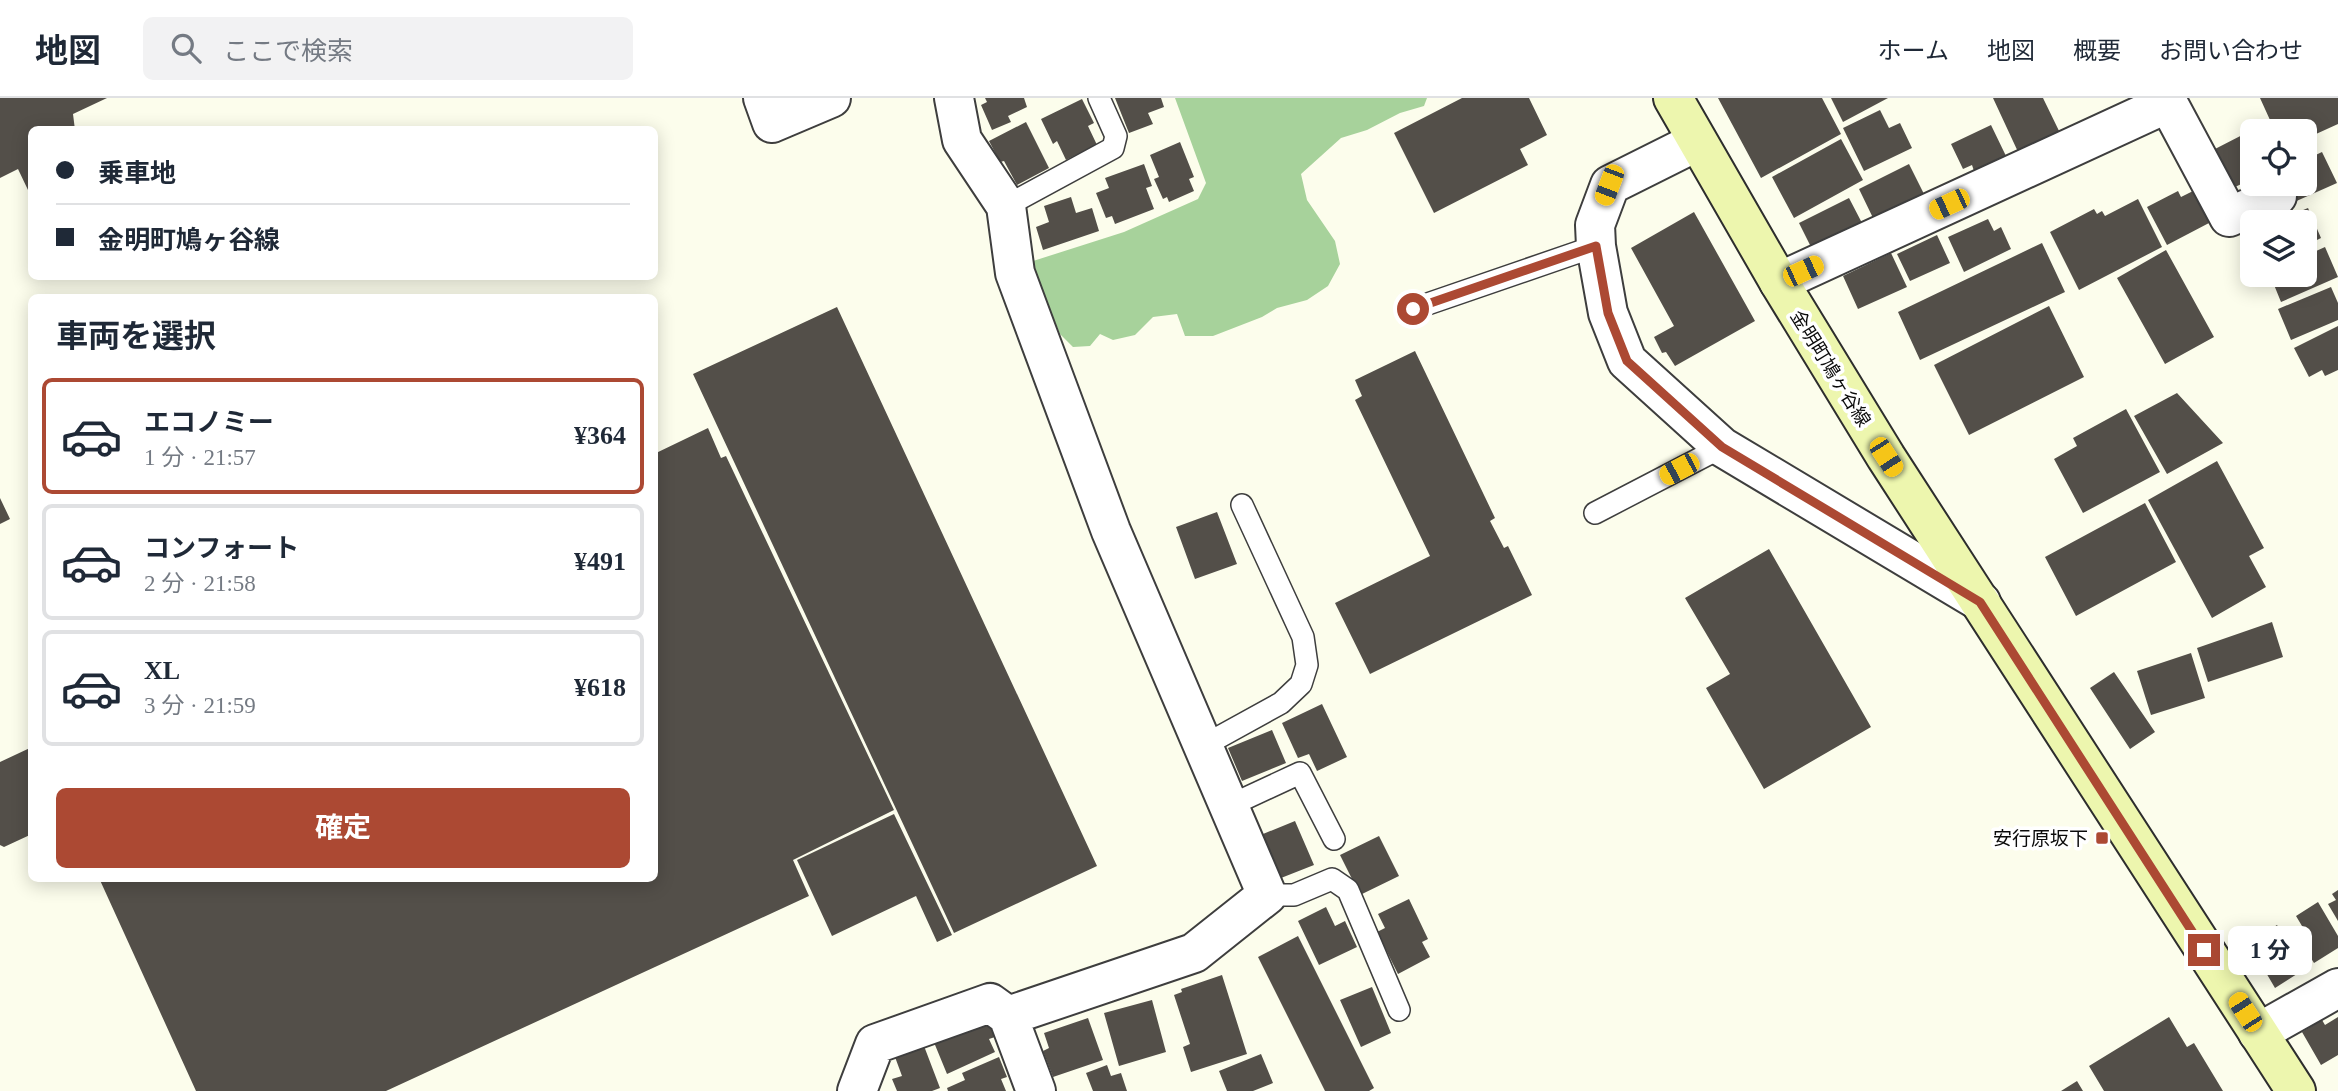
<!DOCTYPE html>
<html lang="ja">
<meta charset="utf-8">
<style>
body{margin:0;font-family:"Times New Roman","Noto Sans JP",serif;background:#f2f2f3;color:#1f2937;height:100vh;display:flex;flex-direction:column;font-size:26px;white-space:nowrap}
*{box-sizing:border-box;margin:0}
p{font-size:23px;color:#747a83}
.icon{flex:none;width:38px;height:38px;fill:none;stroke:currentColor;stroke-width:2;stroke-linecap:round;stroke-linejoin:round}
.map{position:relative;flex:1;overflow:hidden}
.panel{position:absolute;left:28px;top:196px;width:630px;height:588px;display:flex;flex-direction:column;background:#fff;border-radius:10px;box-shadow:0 4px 18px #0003}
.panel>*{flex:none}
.guide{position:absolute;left:28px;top:28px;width:630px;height:154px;border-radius:10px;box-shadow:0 4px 18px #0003;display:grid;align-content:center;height:154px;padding:0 28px;background:#fff}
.tools{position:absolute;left:2240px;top:21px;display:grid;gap:14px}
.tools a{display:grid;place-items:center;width:77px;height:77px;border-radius:10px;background:#fff;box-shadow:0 4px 18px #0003;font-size:35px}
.end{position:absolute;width:32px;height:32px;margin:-16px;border:9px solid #ac4933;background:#fff;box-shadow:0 0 0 4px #fff}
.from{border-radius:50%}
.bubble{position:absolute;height:49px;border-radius:10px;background:#fff;box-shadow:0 4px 18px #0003;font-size:23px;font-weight:700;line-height:49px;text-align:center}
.car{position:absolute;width:21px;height:42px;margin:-21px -10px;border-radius:9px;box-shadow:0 0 5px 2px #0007;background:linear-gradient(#f5c518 24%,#345 0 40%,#f5c518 0 76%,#345 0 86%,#f5c518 0)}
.guide b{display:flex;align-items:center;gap:24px;height:66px;font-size:26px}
.guide b+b{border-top:2px solid #e0e1e3}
.guide i{width:18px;height:18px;background:#1f2937}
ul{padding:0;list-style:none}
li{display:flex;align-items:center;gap:21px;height:116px;margin:0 14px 10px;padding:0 14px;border:4px solid #e0e1e3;border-radius:10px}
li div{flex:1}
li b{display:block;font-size:26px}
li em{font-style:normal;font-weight:700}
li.selected{border-color:#ac4933}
li>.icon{width:63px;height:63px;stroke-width:1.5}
h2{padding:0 28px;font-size:32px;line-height:84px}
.button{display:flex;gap:14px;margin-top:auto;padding:14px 28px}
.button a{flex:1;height:80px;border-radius:10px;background:#ac4933;color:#fff;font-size:28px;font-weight:700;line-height:80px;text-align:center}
header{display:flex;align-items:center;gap:42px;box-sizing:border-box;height:98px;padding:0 35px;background:#fff;border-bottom:2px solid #e0e1e3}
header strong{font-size:33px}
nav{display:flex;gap:38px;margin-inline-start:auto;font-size:24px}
.search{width:490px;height:63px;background:#f2f2f3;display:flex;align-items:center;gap:18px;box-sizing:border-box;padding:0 24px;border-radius:10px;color:#747a83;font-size:26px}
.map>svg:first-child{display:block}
.forest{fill:#a7d29b}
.building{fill:#534f49}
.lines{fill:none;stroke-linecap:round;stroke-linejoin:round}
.lane-casing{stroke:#3e3e3e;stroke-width:24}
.street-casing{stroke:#3e3e3e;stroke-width:42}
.secondary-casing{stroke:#2d2d2d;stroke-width:42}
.lane{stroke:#fff;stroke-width:21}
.street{stroke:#fff;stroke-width:38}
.secondary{stroke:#edf6ae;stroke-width:38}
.route{stroke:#ac4933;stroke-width:9}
.poi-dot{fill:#ac4933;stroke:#fff;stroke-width:2.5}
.labels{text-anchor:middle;stroke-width:7;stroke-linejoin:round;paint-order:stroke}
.street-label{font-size:19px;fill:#0b0b0b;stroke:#fff}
.poi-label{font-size:19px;fill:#0b0b0b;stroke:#fff;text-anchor:end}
</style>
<header>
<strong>地図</strong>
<div class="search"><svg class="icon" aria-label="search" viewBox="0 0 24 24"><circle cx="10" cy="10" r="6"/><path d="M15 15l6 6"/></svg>ここで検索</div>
<nav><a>ホーム</a><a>地図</a><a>概要</a><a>お問い合わせ</a></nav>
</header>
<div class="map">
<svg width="2338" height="993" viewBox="0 0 2338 993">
<rect width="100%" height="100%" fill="#fcfdec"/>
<path class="forest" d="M1175,0H1427L1424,8L1400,15L1367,32L1341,40L1301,76L1307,102L1335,143L1340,166L1328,188L1307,202L1277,210L1262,219L1213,238H1185L1177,216L1153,219L1135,237L1113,242L1100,236L1090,248L1073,249L1060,236L1030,164L1124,134L1198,101L1206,85Z"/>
<path class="building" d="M0,0H107L73,16L75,32H32V90L28,92L18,71L0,80Z
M985,0H1024L1027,9L1008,18L1011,24L992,32L981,7L987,4Z
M1115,0H1161L1164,9L1148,15L1153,26L1129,35Z
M1462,0H1529L1547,37L1520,51L1528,67L1434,115L1394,35Z
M1718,0H1822L1841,36L1761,80Z
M1831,0H1888L1843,24Z
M1993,0H2043L2061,37L2019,56Z
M2260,0H2338V26L2305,41V33H2275Z
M1082,1L1094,25L1088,28L1097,47L1066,62L1057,43L1053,46L1041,21Z
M1880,12L1889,30L1900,25L1912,50L1864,73L1843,30Z
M1026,24L1049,70L1017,87L1004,63L1000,64L989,43Z
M1991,27L2006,58L1974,73L1972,67L1963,71L1951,46Z
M2252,32V81L2235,89L2215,51Z
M1841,41L1863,82L1794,120L1772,79Z
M1180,44L1194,79L1189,81L1194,93L1169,104L1167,99L1163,101L1154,81L1159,79L1150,57Z
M2322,54L2337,85L2292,105L2283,86H2305V62Z
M1144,66L1152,88L1146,90L1154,111L1115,126L1112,118L1106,120L1096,95L1109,90L1105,80Z
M1909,66L1924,96L1874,122L1859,91Z
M2178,93L2181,99L2193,93L2209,125L2167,147L2147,109Z
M1071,99L1076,115L1092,110L1099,133L1043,152L1036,129L1049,124L1044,108Z
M1849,100L1862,125L1812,151L1799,125Z
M2138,101L2162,149L2079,192L2050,134L2094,111L2097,116L2102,113L2105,118Z
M2308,110L2321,140L2305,148V124H2275Z
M1694,114L1755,223L1675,268L1666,254L1662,255L1654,239L1674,228L1631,150Z
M1988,121L1994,133L2001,129L2011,151L1964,174L1948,139Z
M1937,137L1950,165L1910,183L1897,156Z
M2042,145L2065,194L1920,262L1898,214Z
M2325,149L2338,179L2281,204L2270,177H2305V158Z
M2166,152L2214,239L2165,266L2117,180Z
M1891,155L1907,189L1858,211L1843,178Z
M2331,189L2338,205V222L2291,242L2278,211Z
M2049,208L2084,279L1969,337L1934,267Z
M837,209L1097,768L954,835L693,276Z
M2338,228V272L2325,278L2322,272L2309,279L2294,250Z
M1415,253L1495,420L1490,423L1504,450L1508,448L1532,497L1370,576L1335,505L1430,458L1355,302L1362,298L1355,282Z
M2177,295L2223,345L2167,376L2134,318Z
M2126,311L2160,374L2083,415L2054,361L2077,348L2073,340Z
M708,330L721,360L726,358L894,712L793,762L809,798L386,993H196L99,780H654V356Z
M2217,363L2264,450L2249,458L2266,489L2212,520L2148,402Z
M0,400L10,421L0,426Z
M2145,405L2176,464L2076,518L2045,459Z
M1217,414L1237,466L1195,481L1176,429Z
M1769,451L1871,629L1764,691L1706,590L1730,576L1685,500Z
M2272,524L2283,559L2208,584L2197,550Z
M2191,555L2205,600L2151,617L2137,573Z
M2114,574L2155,634L2130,651L2090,590Z
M1322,606L1347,659L1317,673L1309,656L1298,660L1282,625Z
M1272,632L1286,665L1242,683L1228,650Z
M32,649V736L4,749L0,747V664Z
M894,716L952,837L937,844L916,798L832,838L797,762Z
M1295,723L1314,767L1281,780L1263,736Z
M1379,738L1399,778L1360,797L1340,757Z
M2338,792V823L2328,806L2336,802L2332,796Z
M1409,801L1428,841L1422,844L1430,859L1398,876L1377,834L1385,830L1378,816Z
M2318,804L2338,838V850L2314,865L2294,833L2302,828L2296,818Z
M1326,809L1335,828L1345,823L1357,849L1319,867L1298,823Z
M2277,827L2285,841L2289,839L2308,869L2275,890L2258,861L2268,856L2258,839Z
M1298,838L1374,990L1369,993H1325L1258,859Z
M1222,877L1247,956L1191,974L1183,949L1190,946L1174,897L1182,894L1181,891Z
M1372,889L1391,935L1361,949L1340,902Z
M1152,902L1166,954L1119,968L1104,915Z
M987,919L995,939L989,941L995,954L947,976L933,942Z
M2169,919L2187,949L2194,945L2223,993H2104L2089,968Z
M2338,919V957L2321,967L2302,934L2322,922L2325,927Z
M1088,920L1103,962L1053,979L1043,953L1049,950L1044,935Z
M924,948L940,990L932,993H897L892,981L902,978L895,959Z
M1261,956L1273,985L1253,993H1227L1219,973Z
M999,959L1007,979L1001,981L1006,993H948L947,990L965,982L962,975Z
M1107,967L1111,978L1121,975L1127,993H1093L1086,975Z
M2077,983L2083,993H2061Z"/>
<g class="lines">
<g class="lane-casing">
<path id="lane" d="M1006,108L1113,50L1116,38L1099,0
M1413,211L1596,148
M1595,415L1722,349
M1203,648L1281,605L1301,586L1307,567L1303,539L1242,407
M1229,708L1300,675L1334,741
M1267,797H1294L1332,781L1348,792L1399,912"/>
</g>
<g class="street-casing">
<path id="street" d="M763,0L772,25L831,0
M954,0L962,42L1006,108L1015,175L1111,433L1267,797L1194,855L1008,918
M1696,44L1610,87L1595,127L1596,148L1608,215L1627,263L1722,349L1981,504
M1779,184L2168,5L2229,119L2277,98
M2258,935L2338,890
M857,993L875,946L990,905L1008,918L1036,993"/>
</g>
<g class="secondary-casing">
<path id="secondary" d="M1673,0L1779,184L1886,359L2296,993"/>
</g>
<use href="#lane" class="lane"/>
<use href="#street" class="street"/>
<use href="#secondary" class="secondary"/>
</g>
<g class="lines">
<path class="route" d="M1413,211L1596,148L1608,215L1627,263L1722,349L1980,504L2204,852"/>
</g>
<rect class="poi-dot" x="2095" y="733" width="14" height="14" rx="3.5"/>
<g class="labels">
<g class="street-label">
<text transform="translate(1831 270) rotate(58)" y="7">金明町鳩ヶ谷線</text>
</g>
<g class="poi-label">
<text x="2088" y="747">安行原坂下</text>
</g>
</g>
</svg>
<div class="tools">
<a><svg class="icon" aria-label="locate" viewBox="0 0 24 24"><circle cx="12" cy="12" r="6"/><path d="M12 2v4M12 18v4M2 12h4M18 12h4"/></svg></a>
<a><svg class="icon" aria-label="layers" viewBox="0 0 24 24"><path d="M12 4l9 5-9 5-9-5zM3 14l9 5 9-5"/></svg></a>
</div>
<i class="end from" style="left:1413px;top:211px"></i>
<i class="end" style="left:2204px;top:852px"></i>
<div class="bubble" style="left:2228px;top:828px;width:84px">1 分</div>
<i class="car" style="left:1609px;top:87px;rotate:201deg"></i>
<i class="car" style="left:1949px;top:106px;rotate:245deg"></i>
<i class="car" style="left:1803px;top:173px;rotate:65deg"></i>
<i class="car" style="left:1886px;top:359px;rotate:147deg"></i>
<i class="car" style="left:1679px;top:371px;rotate:242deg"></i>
<i class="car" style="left:2245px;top:914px;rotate:327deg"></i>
<div class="guide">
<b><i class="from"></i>乗車地</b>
<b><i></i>金明町鳩ヶ谷線</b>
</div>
<section class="panel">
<h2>車両を選択</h2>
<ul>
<li class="selected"><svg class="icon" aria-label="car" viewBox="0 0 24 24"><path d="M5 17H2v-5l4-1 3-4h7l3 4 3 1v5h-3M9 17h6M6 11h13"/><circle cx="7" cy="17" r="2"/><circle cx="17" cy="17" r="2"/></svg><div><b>エコノミー</b><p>1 分 · 21:57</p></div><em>¥364</em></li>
<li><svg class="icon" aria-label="car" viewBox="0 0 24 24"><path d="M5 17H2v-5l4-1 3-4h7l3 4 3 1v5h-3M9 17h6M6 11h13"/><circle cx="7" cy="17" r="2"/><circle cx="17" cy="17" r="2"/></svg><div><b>コンフォート</b><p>2 分 · 21:58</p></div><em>¥491</em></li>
<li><svg class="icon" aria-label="car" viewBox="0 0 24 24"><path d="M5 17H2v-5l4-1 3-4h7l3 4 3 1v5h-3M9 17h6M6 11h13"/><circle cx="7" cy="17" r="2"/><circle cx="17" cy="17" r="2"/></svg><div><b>XL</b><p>3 分 · 21:59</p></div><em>¥618</em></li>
</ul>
<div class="button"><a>確定</a></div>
</section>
</div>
